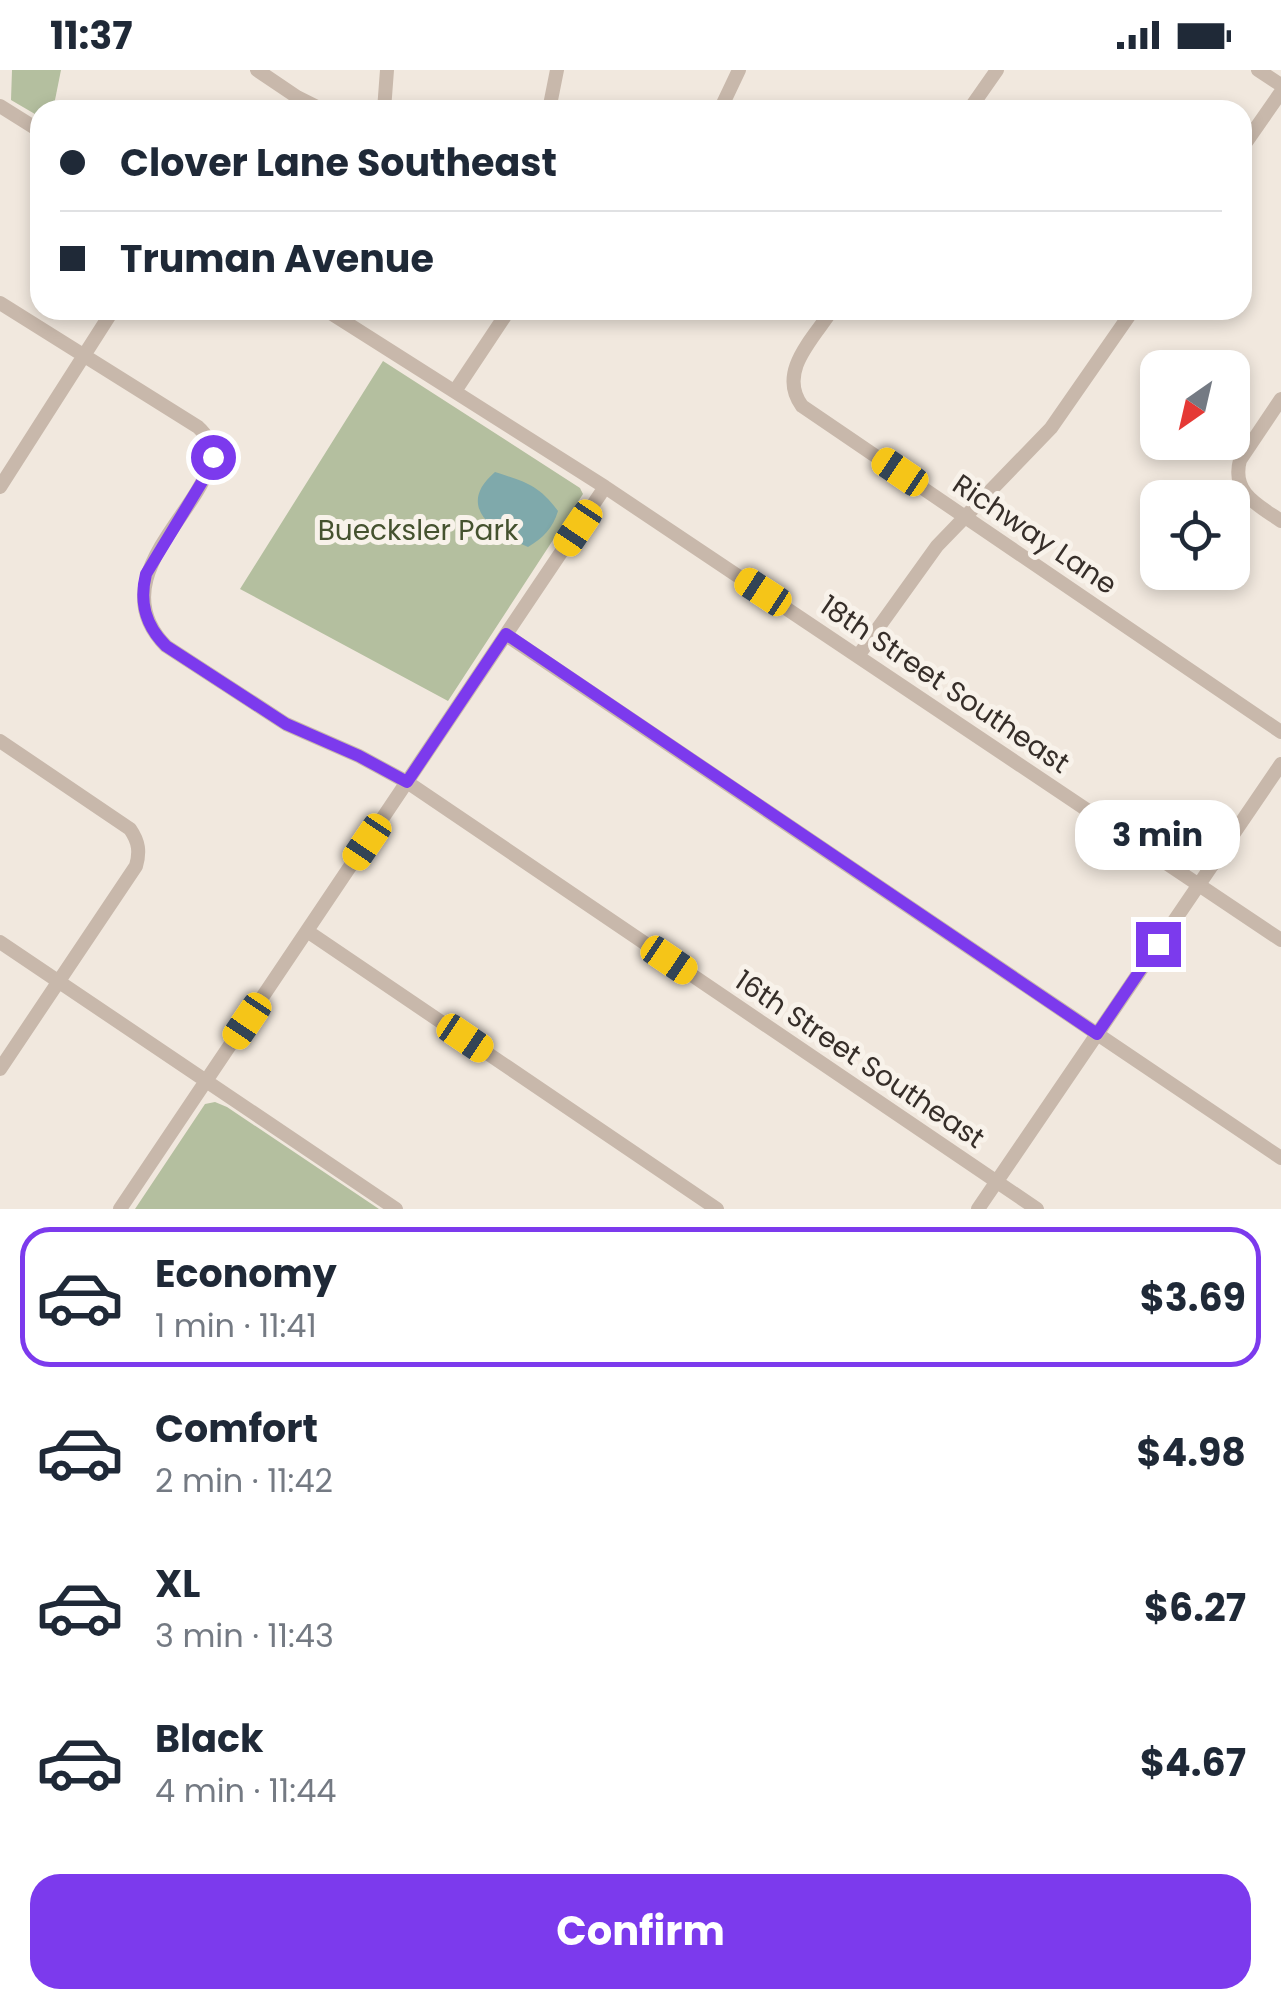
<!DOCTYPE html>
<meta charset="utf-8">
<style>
body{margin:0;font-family:Poppins,sans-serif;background:#f2f2f3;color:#1f2937;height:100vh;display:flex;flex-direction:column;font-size:38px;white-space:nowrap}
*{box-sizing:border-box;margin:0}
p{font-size:32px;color:#747a83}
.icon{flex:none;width:55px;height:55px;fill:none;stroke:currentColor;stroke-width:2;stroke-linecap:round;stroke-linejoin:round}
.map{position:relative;height:1139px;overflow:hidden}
.details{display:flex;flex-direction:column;background:#fff;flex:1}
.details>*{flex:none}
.hud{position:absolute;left:30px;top:30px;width:1222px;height:220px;border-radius:30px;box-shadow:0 5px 15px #0003;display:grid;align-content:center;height:220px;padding:0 30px;background:#fff}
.needle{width:65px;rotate:214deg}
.buttons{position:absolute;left:1140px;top:280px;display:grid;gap:20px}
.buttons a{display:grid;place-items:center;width:110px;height:110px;border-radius:20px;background:#fff;box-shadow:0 5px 15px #0003;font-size:50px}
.end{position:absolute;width:45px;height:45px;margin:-22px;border:12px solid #7c3aed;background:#fff;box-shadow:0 0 0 5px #fff}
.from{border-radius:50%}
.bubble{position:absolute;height:70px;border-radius:30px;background:#fff;box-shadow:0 5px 15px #0003;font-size:32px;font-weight:700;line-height:70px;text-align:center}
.car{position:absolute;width:30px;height:60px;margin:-30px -15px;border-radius:12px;box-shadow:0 0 8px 2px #0007;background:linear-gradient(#f5c518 24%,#345 0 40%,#f5c518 0 76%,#345 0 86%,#f5c518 0)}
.hud b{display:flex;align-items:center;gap:35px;height:95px;font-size:38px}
.hud b+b{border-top:2px solid #e0e1e3}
.hud i{width:25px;height:25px;background:#1f2937}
ul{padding:18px 0 0;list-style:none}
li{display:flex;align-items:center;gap:30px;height:140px;margin:0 20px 15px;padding:0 10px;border:5px solid transparent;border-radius:30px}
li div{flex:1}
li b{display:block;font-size:38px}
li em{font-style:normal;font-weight:700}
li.current{border-color:#7c3aed}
li>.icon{width:90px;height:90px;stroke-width:1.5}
.primary-button{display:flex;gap:20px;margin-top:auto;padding:20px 30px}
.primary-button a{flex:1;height:115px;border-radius:30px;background:#7c3aed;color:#fff;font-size:40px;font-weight:700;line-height:115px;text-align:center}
.status{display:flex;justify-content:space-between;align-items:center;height:70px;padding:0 50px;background:#fff;direction:ltr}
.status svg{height:28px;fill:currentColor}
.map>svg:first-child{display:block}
.green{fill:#b4bf9f}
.water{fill:#7fa9ab}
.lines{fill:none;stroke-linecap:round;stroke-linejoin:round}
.minor{stroke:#c8b8ab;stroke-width:14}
.route{stroke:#7c3aed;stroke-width:12}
.labels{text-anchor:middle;stroke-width:10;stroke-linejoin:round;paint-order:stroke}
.park-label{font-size:28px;fill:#45522f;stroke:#f8f2ea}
.street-label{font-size:28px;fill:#362e29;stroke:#f8f2ea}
</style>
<div class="status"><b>11:37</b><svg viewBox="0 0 49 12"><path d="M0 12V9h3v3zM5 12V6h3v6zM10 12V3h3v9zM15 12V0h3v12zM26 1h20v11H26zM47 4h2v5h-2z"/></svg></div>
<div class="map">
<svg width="1281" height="1139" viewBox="0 0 1281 1139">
<rect width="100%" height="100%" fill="#f1e8de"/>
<path class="green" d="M12,0H61L53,40H40V47L11,30Z
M383,291L580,418L583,424L448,631L240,519Z
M215,1032L227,1037L379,1139H135L205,1034Z"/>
<path class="water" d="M495,402C525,412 538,414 558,441C553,458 543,468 528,477C495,463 454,437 495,402Z"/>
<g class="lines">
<path class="minor" d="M257,0L297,27L323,40
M1258,0L1281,15
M0,36L40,61
M384,40L387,0
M549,40L557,0
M720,40L739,0
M969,40L997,0
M1242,78L1281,22
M0,233L198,357C258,410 85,494 166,576L286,654L359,686L407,712L1037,1139
M326,240L605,417L1281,870
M832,240C813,269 777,302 802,336L1281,662
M455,321L509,240
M1281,329L1240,390C1231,423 1258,435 1281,451
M0,417L113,240
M506,565L1281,1088
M858,586L937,476L1051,358L1133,240
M0,671L130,759C139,772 140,782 136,796L0,999
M307,861L717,1139
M0,872L396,1139
M120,1139L605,417
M978,1139L1281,694"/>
</g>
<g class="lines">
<path class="route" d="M213,387L211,397L146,504C139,532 145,555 166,576L286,654L359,686L407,712L506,564L1097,964L1158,874"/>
</g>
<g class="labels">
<g class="park-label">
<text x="418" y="470">Buecksler Park</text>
</g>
<g class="street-label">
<text transform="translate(1035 464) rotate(34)" y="10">Richway Lane</text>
<text transform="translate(945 614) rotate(34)" y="10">18th Street Southeast</text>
<text transform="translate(860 989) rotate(34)" y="10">16th Street Southeast</text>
</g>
</g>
</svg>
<div class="buttons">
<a><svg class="needle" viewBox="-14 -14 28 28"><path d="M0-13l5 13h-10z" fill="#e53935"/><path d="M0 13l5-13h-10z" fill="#747a83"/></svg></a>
<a><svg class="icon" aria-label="locate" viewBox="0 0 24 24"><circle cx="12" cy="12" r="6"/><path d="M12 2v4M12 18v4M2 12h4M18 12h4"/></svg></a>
</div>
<i class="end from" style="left:213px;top:387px"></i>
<i class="end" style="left:1158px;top:874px"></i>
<div class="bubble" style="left:1075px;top:730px;width:165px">3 min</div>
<i class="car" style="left:900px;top:402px;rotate:304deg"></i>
<i class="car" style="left:578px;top:458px;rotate:214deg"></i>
<i class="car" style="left:763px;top:522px;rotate:303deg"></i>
<i class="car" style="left:367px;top:772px;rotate:214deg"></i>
<i class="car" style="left:669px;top:890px;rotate:124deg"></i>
<i class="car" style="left:247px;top:951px;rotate:214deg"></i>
<i class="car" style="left:465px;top:968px;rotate:124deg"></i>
<div class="hud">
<b><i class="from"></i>Clover Lane Southeast</b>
<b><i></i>Truman Avenue</b>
</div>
</div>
<section class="details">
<ul>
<li class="current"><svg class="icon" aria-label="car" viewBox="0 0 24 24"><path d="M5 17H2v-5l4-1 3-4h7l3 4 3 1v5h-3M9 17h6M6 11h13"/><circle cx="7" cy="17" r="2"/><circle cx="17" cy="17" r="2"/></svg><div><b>Economy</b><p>1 min · 11:41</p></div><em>$3.69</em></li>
<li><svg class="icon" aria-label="car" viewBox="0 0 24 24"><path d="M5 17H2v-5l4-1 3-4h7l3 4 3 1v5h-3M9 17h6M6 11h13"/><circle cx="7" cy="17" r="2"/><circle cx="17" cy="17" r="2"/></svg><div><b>Comfort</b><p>2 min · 11:42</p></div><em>$4.98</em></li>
<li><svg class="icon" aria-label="car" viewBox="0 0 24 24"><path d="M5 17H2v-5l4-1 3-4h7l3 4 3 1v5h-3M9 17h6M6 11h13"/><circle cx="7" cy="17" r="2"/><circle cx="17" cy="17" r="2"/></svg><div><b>XL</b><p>3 min · 11:43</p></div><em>$6.27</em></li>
<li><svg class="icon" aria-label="car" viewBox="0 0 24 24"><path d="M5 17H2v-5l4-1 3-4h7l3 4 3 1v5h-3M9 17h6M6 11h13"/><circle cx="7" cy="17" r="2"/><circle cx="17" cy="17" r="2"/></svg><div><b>Black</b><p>4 min · 11:44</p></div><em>$4.67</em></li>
</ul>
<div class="primary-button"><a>Confirm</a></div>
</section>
